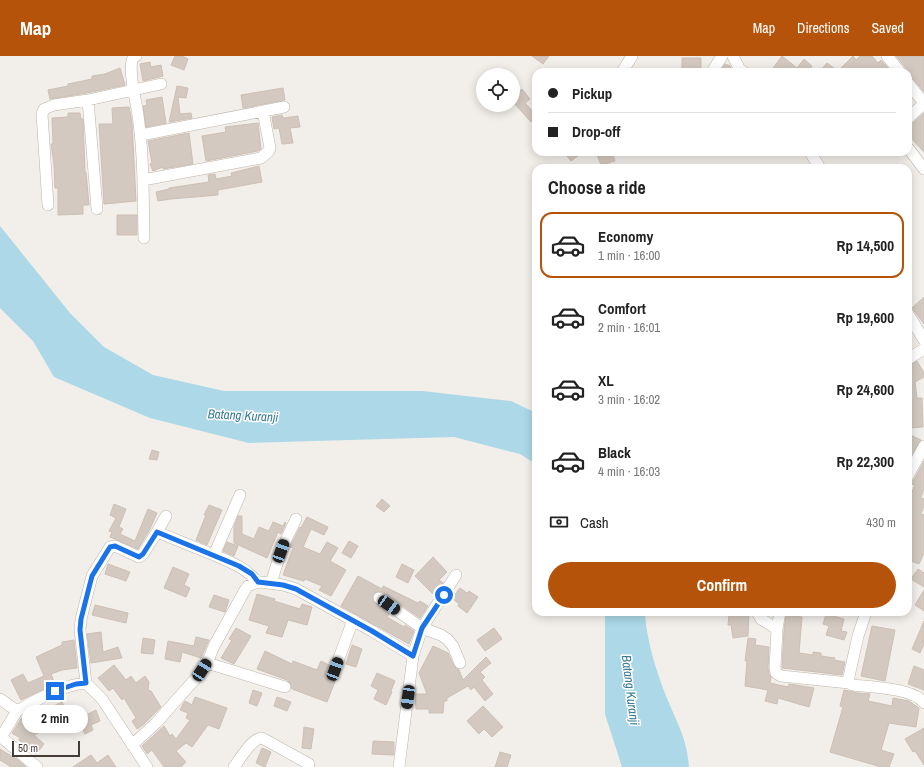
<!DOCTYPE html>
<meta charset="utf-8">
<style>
body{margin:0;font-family:"Archivo Narrow",sans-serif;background:#f2f2f2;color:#222;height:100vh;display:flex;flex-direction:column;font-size:15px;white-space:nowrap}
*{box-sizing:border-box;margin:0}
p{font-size:13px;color:#767676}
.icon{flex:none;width:22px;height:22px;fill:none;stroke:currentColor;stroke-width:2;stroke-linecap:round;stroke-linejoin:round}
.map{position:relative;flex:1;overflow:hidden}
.panel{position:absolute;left:532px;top:108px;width:380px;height:452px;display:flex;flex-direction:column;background:#fff;border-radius:12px;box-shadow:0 2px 10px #0003}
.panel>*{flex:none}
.top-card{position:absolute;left:532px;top:12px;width:380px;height:88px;border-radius:12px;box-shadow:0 2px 10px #0003;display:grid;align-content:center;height:88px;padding:0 16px;background:#fff}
.buttons{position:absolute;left:476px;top:12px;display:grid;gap:8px}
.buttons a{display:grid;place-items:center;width:44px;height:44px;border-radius:50%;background:#fff;box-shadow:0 2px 10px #0003;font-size:20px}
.scale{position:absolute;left:12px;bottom:10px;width:68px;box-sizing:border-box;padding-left:4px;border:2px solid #453e38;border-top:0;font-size:11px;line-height:14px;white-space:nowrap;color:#453e38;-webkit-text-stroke:3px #fff;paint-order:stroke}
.end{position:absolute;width:18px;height:18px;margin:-9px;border:5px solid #1a73e8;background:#fff;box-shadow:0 0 0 2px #fff}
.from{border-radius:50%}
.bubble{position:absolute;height:28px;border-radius:14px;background:#fff;box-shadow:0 2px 10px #0003;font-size:13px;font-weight:800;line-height:28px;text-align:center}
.car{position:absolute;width:12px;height:24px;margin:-12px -6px;border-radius:5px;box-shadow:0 0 3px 1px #0007;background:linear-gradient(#222 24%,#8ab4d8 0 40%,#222 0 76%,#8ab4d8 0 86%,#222 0)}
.top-card b{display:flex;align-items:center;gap:14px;height:38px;font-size:15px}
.top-card b+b{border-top:1px solid #e0e0e0}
.top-card i{width:10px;height:10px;background:#222}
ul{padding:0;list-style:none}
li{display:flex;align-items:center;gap:12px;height:66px;margin:0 8px 6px;padding:0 8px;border:2px solid transparent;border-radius:12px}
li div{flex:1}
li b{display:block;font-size:15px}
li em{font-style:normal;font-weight:800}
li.active{border-color:#b45309}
li>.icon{width:36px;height:36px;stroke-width:1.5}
h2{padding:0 16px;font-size:18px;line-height:48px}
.pay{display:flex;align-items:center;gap:10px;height:44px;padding:0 16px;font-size:15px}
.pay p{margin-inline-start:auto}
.action{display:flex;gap:8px;margin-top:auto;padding:8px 16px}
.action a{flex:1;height:46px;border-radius:24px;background:#b45309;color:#fff;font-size:16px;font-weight:800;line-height:46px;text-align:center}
header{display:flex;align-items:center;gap:24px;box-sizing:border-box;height:56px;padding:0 20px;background:#b45309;color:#fff}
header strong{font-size:19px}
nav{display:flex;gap:22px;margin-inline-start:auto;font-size:14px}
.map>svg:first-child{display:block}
.water{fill:#acd8e8}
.building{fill:#d3c9c0;stroke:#cdc0b4}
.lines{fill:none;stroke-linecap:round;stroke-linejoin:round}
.minor-casing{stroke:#bdb5ac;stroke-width:12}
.minor{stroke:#fff;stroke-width:11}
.route{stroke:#1a73e8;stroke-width:5}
.labels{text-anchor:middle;stroke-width:3;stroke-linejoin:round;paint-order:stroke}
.water-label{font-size:13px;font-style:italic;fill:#397b96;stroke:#fff}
</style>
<header>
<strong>Map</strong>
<nav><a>Map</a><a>Directions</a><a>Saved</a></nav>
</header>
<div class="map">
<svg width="924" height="711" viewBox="0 0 924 711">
<rect width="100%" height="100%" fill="#f2eee9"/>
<path class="water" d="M0,170L70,257L104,291L153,319L224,335H422L511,345L536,357V408L520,398L454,381L249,387L150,362L54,321L33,285L0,252Z
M605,556H645C646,584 658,621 669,647C679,671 687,684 689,711H622L605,658Z"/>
<path class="building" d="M175,0H182L188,3L184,14L171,9Z
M532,0H549L543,8Z
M782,0L797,12L804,3L812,10L808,16H770Z
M853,0L856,4L860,0H872L878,7L881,4L888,12L883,16H819L827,7L838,15Z
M896,0H924V36L913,23L908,20V16L906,12Z
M682,2H701V14H682Z
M150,6L151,11L161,9L163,20L143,25L140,8Z
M725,8L730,10L733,16H720Z
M120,12L125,29L87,37L50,43L48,34L68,30V28L92,23V20L105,18Z
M513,29L519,36L522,33L530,43L525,47L536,59V62L531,66L513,46Z
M177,30L188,32L186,42L178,41L180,58L191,57L192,62L169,66Z
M283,32L285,44L243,52L241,39Z
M162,41L166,67L146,71L143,50L147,49L146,44Z
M129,51L132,66L136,145L104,148L99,68H113L112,52Z
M68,57H80L81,63H83L85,116H86L89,149H83V158L58,159V132H55L54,108L51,88H53L52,62L68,61Z
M924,57V96L908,79V69L913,67Z
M282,59L283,62L298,60L300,71L290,72L293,87L282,88L279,72L274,73L272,61Z
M258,67L261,93L258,95L206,105L202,80L226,76L225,71Z
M189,77L193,108L163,113V111L153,115L150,108L152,107L148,85Z
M564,96H583L571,105Z
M596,96H612L615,105L601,109Z
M259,110L262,126L218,134V139L171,143L158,145L156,136L169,133V132L209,126L208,119L215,118L216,123L232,120L231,117Z
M117,159H137V179H117Z
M924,241V268L912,252Z
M917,305L924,317V321L915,326L917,342H922L923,371L908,372V310Z
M908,378L921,384L908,405Z
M152,394L159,396L157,404L149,403Z
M924,405V432L921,442L924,443V449L921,458L924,459V497L919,508L908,504V445L915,429L908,427L914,424Z
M382,443L390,450L384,456L376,450Z
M114,448L126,453L119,471L123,473L120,478L135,485L148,453L157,457L150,473L138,493L110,481L112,476L109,475L116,462L110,459Z
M209,449L222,454L207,489L196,484L206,459H204Z
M238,460H242V478L254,483L259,471L269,475L273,466L283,470L285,466L286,467L281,478L278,476L267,502L234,487V471Z
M307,461L328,471L324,479L311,473L303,491L320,498L327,486L338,492L330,505L346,514L331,540L319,534L322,530L305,523L304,525L283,519L293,492L290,491L300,471L301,472Z
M349,485L358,490L351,502L342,497Z
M227,486L238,490L234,500L223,495Z
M433,501L447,516L439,524L443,527L438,534L437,533L433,538L415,520Z
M108,508L130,516L126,525L105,518Z
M402,508L414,514L408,527L396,521Z
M173,511L189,518L184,529L190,532L186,541L164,532Z
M918,513L924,517V531L911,523Z
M358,520L382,533L383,530L418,547L420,545L428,550L420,562L383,536H376L373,538V545L389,558L387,561L404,571L405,569L414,575L409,588L341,550Z
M460,532L467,537L469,535L478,541L467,557L458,550L459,548L452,542Z
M924,534V555L915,549Z
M257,538L275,543L274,545L300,553L302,548L312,551L307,569L288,564L282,581L266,577L269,570L249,564Z
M214,539L229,544L225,556L209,551Z
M95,549L128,557L126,567L92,559Z
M731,556H749L748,580L733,582L731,569H728L729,559H731Z
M826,558L844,563L841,575L847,576L844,584L826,579L829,570L823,568Z
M786,559L802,561L799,597L813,599V596L821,597V600L835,602L834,604L845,606L842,619L782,612L784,574Z
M924,565V588L920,597L912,593Z
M872,570L895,574L885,625L861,620Z
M236,572L251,580L234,608L221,602L232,584L229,583Z
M494,572L502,583L485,595L477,584Z
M101,576L103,596L118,591L122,602L91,607L87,578Z
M196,581L209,584L201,602L182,596L180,606L165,603L168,585L194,590Z
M143,582L155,584L153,598L141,597Z
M748,582L756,583L755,589L769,591L768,612L769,618L771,621L770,627L788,631L789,628L814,632L809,651L778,642L777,648L765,645L768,634L745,630L747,605H745Z
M74,584L77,612L62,614L51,618L55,628L21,644L11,624L23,618L28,627L44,620L36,601L62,589V586Z
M352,589L362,593L356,611L346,608Z
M433,590L448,597L454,610L459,614L463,624L486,601L491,607L480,616L485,621L482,624L493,638L485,645L474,631L471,634L468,630L447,642V645H444L443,657H429V653H416L415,638H427L419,617Z
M265,595L292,608L293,605L317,614L321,605L329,609L325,618L336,623L327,646L292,633L290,627L287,624L257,613Z
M114,609L126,624L131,620L136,627L145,620L149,626L148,634L151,635L161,651L144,668L137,673L132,665L136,662L124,642L122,644L113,632L109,635L98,622Z
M914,610L924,614V634L908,628Z
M377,617L395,625L391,635L392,636L386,649L374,643L378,634L371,630Z
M253,634L262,637L257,650L249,647Z
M844,634L858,637L870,638L868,645L892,650L893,642L909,645L919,652L916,671L889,667L881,694L894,698L889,711H881L830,696L843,651L840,650Z
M195,641L227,652L219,673L208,669L192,691L186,687L176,695L186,706L181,711H164L152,694L147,698L142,690L164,670L170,680L172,678L176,683L190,664L186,662L188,657L180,654L183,648L185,645L192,649Z
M277,641L291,646L287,655L274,650Z
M62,646L70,662L34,679L44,688L36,698L19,684L20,682L12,677L21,663L24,661L23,660L29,656L31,661Z
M483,650L503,671L492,681L484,673L479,678L467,665Z
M96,654L100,665L91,669L93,674L85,678L78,663Z
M304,671L314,673L311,693L302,692Z
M924,672V709L915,695L913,696L905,683Z
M373,685L394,686V699L372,698Z
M262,692L271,696L265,711L256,707Z
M0,693L18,704L26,711H11L0,704Z
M500,696L511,699L507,711H495Z
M91,699L97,707L108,699L116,711H73Z"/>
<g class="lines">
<g class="minor-casing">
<path id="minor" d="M136,0L133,2C128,11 135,42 137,53C144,96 143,139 144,182
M733,0L739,12L743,16
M887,0L900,16
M622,16L632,0
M712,16L722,0
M908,27L924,47
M88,44L97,153
M908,62L924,48
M141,79L284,51
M908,92L924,113
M810,96L820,112
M143,124L261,102L269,95L270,92L263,55
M48,149L42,58L44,53L54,49L88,44L161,28
M908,258L924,284
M908,303L924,293
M908,420L924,390
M157,476L166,460
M214,499C230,506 247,512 257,526
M271,528C277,505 285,484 296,463
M379,542L422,572L441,579L447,583L453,590L460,607
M757,556L761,563L777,573
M780,556L777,573L775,612L776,617L781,620L849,627
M866,556L858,580L848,625L849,627L853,629C870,631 914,632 924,647
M207,607L285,631
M335,613L353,564
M86,627L80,574L81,563L92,520L110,491L115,490L139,501L143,498L157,476L214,499L240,439
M0,643L17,655C38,643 62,629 86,627L102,643L147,711
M17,655L1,681L37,711
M132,689L156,667L197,621L207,607L214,590L245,534L248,530L255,527L261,526L283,529L296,533L372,575L413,600
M234,711C240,703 252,682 262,682L309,708
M399,711L413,600L422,572L456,519"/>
</g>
<use href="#minor" class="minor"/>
</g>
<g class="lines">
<path class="route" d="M55,635L76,628L86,627L80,574L81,563L92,520L110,491L115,490L139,501L143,498L157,476L239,510L252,518L258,526L283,529L296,533L372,575L413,600L422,572L444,539"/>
</g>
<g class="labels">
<g class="water-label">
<text transform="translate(243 359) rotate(3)" y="5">Batang Kuranji</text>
<text transform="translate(631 634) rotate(83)" y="5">Batang Kuranji</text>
</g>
</g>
</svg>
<div class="buttons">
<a><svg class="icon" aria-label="locate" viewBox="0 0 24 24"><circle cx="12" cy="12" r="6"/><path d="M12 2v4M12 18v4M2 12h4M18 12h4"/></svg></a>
</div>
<div class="scale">50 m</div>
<i class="end from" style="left:444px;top:539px"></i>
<i class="end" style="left:55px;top:635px"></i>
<div class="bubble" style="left:22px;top:649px;width:66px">2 min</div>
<i class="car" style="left:281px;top:495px;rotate:20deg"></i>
<i class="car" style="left:389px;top:549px;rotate:125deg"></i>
<i class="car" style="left:335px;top:613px;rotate:20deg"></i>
<i class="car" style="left:202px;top:614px;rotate:33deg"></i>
<i class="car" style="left:408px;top:641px;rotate:188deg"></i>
<div class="top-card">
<b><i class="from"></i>Pickup</b>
<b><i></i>Drop-off</b>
</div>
<section class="panel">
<h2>Choose a ride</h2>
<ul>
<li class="active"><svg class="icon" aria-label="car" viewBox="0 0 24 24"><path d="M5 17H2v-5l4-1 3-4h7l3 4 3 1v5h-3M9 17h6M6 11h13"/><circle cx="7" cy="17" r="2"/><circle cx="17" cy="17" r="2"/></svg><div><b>Economy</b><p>1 min · 16:00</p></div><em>Rp 14,500</em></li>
<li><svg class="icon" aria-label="car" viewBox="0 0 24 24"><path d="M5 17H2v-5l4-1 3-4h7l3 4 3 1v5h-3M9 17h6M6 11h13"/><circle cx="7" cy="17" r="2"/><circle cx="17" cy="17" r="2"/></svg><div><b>Comfort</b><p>2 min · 16:01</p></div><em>Rp 19,600</em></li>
<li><svg class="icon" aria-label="car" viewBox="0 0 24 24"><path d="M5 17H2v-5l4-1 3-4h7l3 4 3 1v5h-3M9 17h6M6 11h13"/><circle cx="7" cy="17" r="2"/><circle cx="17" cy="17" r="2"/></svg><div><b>XL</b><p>3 min · 16:02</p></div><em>Rp 24,600</em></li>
<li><svg class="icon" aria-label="car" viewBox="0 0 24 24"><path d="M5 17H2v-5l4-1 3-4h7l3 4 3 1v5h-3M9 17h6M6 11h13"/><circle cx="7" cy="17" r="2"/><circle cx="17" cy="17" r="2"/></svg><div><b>Black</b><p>4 min · 16:03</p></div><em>Rp 22,300</em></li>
</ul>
<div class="pay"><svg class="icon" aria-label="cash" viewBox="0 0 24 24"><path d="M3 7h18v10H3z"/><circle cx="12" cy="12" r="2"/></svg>Cash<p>430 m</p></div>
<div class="action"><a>Confirm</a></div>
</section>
</div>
